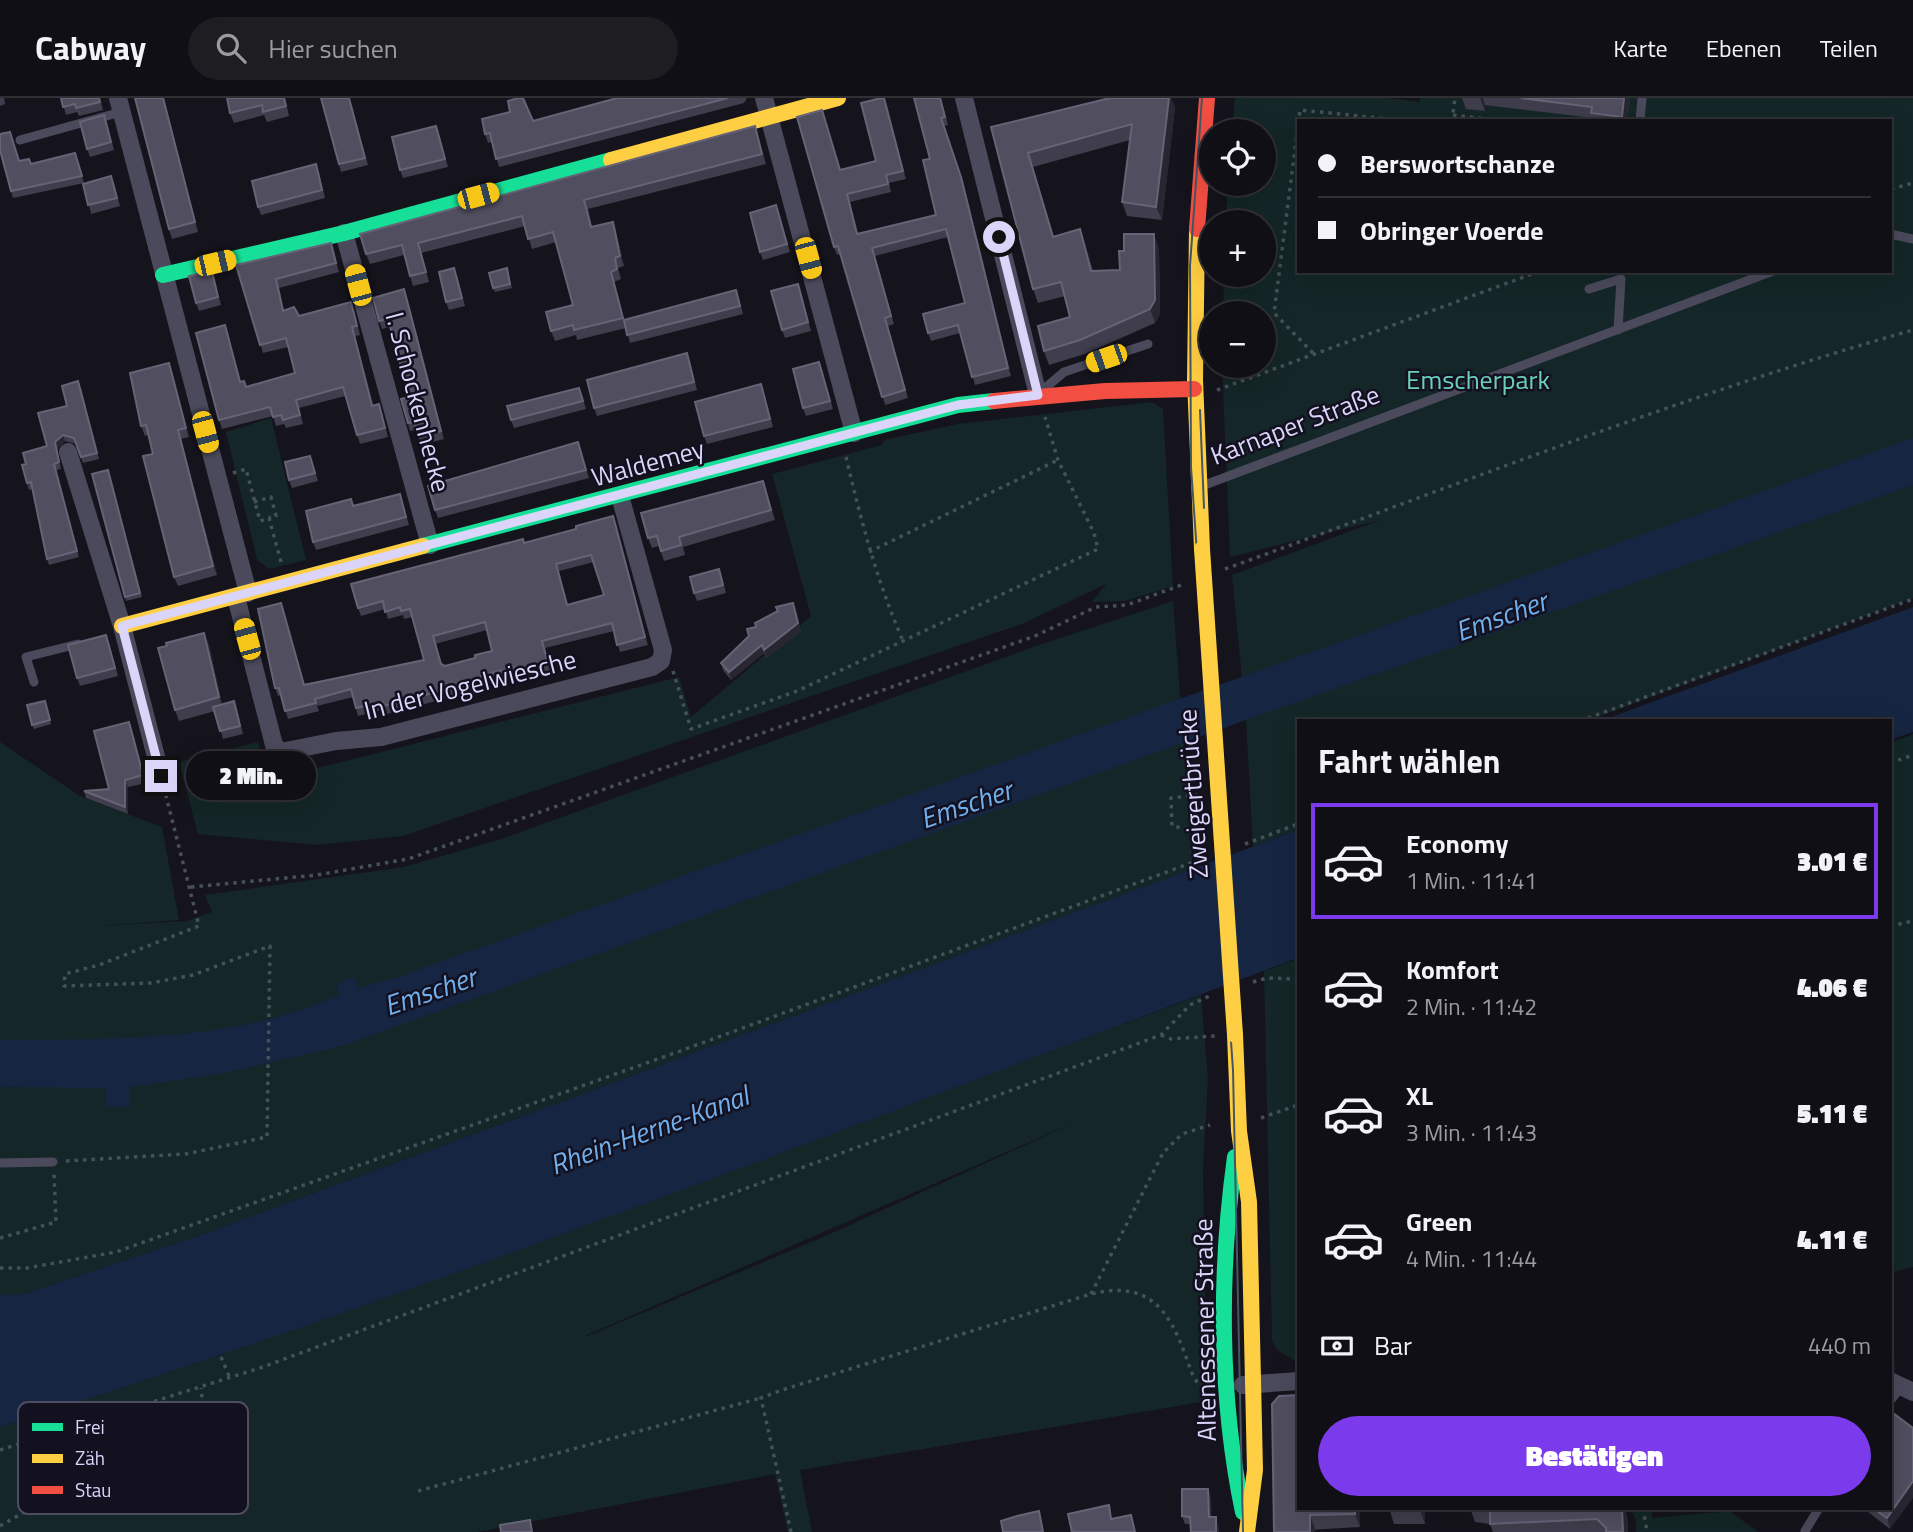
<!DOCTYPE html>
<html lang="de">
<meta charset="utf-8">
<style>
body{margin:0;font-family:"Titillium Web",sans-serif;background:#1e1d22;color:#f1f3f6;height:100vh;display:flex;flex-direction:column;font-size:26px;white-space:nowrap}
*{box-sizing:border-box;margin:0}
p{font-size:23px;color:#9c9ca0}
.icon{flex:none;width:38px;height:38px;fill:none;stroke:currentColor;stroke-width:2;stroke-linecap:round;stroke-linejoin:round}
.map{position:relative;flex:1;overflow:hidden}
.drawer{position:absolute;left:1297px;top:621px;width:595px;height:791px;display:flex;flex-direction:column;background:#100f15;border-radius:0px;box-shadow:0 7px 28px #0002,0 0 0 2px #302f34}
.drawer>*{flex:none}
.banner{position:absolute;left:1297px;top:21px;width:595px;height:154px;border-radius:0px;box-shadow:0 7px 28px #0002,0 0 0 2px #302f34;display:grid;align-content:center;height:154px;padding:0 21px;background:#100f15}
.fabs{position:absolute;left:1199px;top:21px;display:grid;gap:14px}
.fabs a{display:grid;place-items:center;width:77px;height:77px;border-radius:50%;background:#100f15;box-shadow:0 7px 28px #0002,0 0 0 2px #302f34;font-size:35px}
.end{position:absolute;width:32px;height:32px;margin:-16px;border:9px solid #dad5f9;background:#111;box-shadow:0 0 0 4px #111}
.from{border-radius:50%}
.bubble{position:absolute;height:49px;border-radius:24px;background:#100f15;box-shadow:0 7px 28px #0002,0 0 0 2px #302f34;font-size:23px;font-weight:800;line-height:49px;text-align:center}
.car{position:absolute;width:21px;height:42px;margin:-21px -10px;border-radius:9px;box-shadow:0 0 5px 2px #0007;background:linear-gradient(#f5c518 24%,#345 0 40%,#f5c518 0 76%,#345 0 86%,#f5c518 0)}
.banner b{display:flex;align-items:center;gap:24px;height:66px;font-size:26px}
.banner b+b{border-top:2px solid #302f34}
.banner i{width:18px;height:18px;background:#f1f3f6}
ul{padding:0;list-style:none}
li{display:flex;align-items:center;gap:21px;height:116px;margin:0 14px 10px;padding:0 7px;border:4px solid transparent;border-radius:0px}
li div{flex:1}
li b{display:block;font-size:26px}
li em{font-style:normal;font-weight:800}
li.selected{border-color:#7c3aed}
li>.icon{width:63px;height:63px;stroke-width:1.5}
h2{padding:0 21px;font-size:32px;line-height:84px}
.pay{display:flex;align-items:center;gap:18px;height:77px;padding:0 21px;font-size:26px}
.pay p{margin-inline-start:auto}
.button{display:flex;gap:14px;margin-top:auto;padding:14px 21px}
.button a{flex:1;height:80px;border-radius:42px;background:#7c3aed;color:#fff;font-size:28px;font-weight:800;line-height:80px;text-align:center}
header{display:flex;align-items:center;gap:42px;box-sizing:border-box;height:98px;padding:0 35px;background:#100f15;border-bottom:2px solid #302f34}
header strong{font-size:33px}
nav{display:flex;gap:38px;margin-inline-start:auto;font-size:24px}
.search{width:490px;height:63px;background:#1e1d22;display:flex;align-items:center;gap:18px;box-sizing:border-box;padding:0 24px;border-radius:38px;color:#9c9ca0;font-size:26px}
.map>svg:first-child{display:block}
.green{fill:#142627;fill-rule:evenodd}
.water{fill:#162541}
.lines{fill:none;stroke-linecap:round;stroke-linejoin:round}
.path{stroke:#46505a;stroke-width:3.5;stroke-dasharray:3.5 5;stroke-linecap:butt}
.lane{stroke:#4b4a5c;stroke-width:9}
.street{stroke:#4b4a5c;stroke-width:18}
.fast{stroke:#16e098;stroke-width:16}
.slow{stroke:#ffcf43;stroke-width:16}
.jam{stroke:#f24e42;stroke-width:16}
.tram{stroke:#455563;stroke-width:2}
.slow-bridge{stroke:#ffcf43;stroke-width:16}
.wall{fill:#403d4c;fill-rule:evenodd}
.shaded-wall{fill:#282631}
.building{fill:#504e5f;stroke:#666377;stroke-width:2;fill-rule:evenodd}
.route{stroke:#dad5f9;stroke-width:9}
.labels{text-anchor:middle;stroke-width:5;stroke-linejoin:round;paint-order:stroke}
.park-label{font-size:26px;fill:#6ad0ba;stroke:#131020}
.street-label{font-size:26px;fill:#dad5f9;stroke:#131020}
.water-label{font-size:28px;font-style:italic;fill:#70afec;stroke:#131020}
.key{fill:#131020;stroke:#4f4b61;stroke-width:2}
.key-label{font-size:19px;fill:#dad5f9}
</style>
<header>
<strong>Cabway</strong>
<div class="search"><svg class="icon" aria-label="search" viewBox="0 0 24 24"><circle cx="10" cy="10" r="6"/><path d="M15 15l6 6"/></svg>Hier suchen</div>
<nav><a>Karte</a><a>Ebenen</a><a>Teilen</a></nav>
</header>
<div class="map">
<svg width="1913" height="1434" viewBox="0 0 1913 1434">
<rect width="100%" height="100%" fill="#15141c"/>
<path class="green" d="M1235,0H1387L1419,4L1420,0H1913V500L1587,623H1298V732L1253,749L1246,622L1232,477L1380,422L1230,459L1222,268H1264V215H1223L1224,177H1264V124H1226L1228,86H1264V33H1232ZM1298,23H1890V173H1298Z
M1152,304L1163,311L1173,488L1125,503L1092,504L1106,486L1022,526L403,738L317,747L198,736L179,664L258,644L270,682L679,579L691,619L811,518L772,376L882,347L884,342L958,326Z
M271,320L306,462L269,471L257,462L226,334Z
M1173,503L1193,771L195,1139L24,1196L0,1197V644L80,698L162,729L179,822L99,828L186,823L212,814L205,797L404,769L501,741L1039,547Z
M1913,636V1169L1892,1174L1895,1281L1890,1278V645Z
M1298,861V1264L1277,1252L1272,1242L1264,873Z
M1201,897L1208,981L1203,1073L1207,1303L800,1372L812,1434H788L775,1376L478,1434H0V1329C406,1201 803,1045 1201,897ZM1078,1023L830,1136L585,1239V1238Z
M1630,1411H1651L1653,1420L1730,1413L1758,1434H1636V1422Z"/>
<path class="water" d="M1913,340V387L1246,622L342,948L220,976L129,989V1009H106L105,990L0,989V942C112,941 235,944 339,897L336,886L354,879L359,890L395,880Z
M1913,509V634L1890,642V623H1600Z
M1298,732V860C868,1021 439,1191 0,1329V1197L24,1196L195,1139Z"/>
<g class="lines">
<path class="path" d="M1453,17L1502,23
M1452,23L1455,0
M1891,91L1913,85
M1313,255L1274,215L1300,12L1409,23
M1217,292L1540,173
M846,359C861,423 877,483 903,543
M233,375L246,371L260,423L269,420L281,464
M254,404L271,399L276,418L269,420
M869,454L1058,362
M1225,471C1452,389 1680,298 1913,232
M673,573L691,631L797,593L1098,451L1094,435L1058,362L1045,319
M1580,623L1913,501
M1890,665L1913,657
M1198,697L1171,700L1172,728L1199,733
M1245,746L1298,726
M191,789L317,777L408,761L1035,538L1096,509L1127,507L1184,486
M1890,828L1913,823
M1253,884L1267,880L1298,881
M1161,937L1171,941L1215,938
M1261,1020L1298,1007
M66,1063L186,1056L267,1039L270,848L193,877L151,885L64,888L65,876L99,867L199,828L165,694
M0,1140L56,1124L54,1075
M0,1170H27L116,1154L683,952L1202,761
M1091,1196L1163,1055L1182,1036L1210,1027
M221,1259L230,1280
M0,1352L260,1270L1161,937L1190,907L1212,897
M418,1393L761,1300
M1643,1410L1647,1434
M0,1428L63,1392L187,1351L206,1334L201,1290
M791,1434L761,1300L782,1292L1091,1196C1148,1182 1169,1211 1186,1259C1191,1271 1193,1285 1205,1290"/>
<path class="lane" d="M1640,23L1642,0
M20,42L121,14
M1890,136L1913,141
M1589,191L1621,181L1618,232
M1044,291L1064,274L1148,246
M1202,388L1773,173
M34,584L26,559L78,546
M0,1065L53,1064
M1890,1303L1902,1288
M1805,1433L1819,1410"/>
<path class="street" d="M118,0L248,495
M764,0L854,335
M964,0L1038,297
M344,135L430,447
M68,354L122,528L161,678
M236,499L274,647L281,654L336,643L381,639L652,569L661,563L663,552L620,398
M1890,1283L1913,1294
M1243,1287L1298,1283"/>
<path class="fast" d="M163,177L344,135L611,62
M423,448L958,307L994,303
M1235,1059C1219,1174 1219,1300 1243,1414"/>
<path class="slow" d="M611,62L838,0
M1197,131L1195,282L1202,451
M122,528L423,448
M1235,937L1239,1033L1249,1104L1255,1372L1247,1434"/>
<path class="jam" d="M1197,131L1207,0
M994,303L1105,293L1194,291"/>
<path class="tram" d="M1202,0L1190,168L1191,369L1233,972L1243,1434
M1200,312L1204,410"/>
<path class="slow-bridge" d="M1202,451L1235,937"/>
</g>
<path class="wall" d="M0,0H4L5,6L0,8Z
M61,0H100L103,12L79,18L77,14L66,17Z
M164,0L198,134L172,141L169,131Z
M285,0L289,18L267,24L264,17L234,25L230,15Z
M349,0L368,67L341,74L339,66Z
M617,0H747L744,5L499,69L492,44L488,45L485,36Z
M884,0L906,81L889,85L891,94L850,104L858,136L936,117L930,61L914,0H941L948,27L944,28L964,87L1011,278L975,287L960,235L931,243L928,235L965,205L948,139L875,158L894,226L888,228L908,300L885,307L841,156L837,157L834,149L825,20L840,72L876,63Z
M1110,0H1171L1175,10L1162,122L1127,118L1122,104L1130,42L1033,69L1054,139L1085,145L1093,173L1120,172L1159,150L1160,216L1155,225L1085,256L1049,267L1044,253L1070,219L1065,198L1038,205L1033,191L991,29Z
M1462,0H1629L1630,2L1627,23H1594L1593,20L1485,7V13L1466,11Z
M107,25L114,52L90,59L87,51Z
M755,28L766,66L588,111L592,129L613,124L616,134L624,168L618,170L621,181L614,184L624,222L739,200L743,216L630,245L626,230L577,242L576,237L555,243L551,233L573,207L556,144L532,151L525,128L421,155L429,184L413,188L404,157L370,166L366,156Z
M439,36L448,69L403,80L400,72Z
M77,62L84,85L114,86L120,108L91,116L84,85L13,100L11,93L19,63L31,66Z
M319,74L325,100L261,117L258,109Z
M779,116L790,154L763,162L760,154Z
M331,145L339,174L279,190L284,212L299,218L354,213L360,237L355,238L373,307L382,315L388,339L360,346L345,298L299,310L303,326L286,330L284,326L276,328L273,318L222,331L219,322L228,236L241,284L246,288L295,275L288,249L263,255L236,167Z
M507,170L512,190L495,194L493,190Z
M212,173L221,207L199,213L196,205Z
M457,178L465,208L449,212L446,204Z
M801,194L811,233L785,240L782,232Z
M407,199L444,341L421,347L416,332L410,333L408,325L409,299L390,229L382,231L379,223Z
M690,263L697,292L597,318L594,310Z
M822,272L833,311L806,318L803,310Z
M172,274L189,339L181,341L217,477L178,488L174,479L153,356L148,337L145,338L141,328Z
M81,290L99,361L83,365L76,346L65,343L57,351L61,371L56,372L79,459L49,467L47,461L32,391L29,392L27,385L26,366L47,348L67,308Z
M764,295L773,329L707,346L704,338Z
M582,298L586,311L514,330L511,322Z
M578,344L589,380L438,420L435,412Z
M313,366L318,383L292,390L289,382Z
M108,372L142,499L126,503L125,499Z
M763,383L775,422L683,449L685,457L664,463L659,448L652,450L648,440Z
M400,396L409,427L316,452L313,444L351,401L354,408Z
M616,425L648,547L620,554L614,533L545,550L551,572L519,581L517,576L484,586L485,590L387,616L386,611L358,618L353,599L317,608L319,613L288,621L281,597L278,598L275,590L281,505L304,586L424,562L412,519L404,521L403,517L388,521L385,511L361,518L358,510L524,445ZM594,464L604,497L568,507L559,473ZM487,532L492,553L475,560L445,568L441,566L435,546Z
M722,479L726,495L697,503L694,495Z
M793,505L801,533L766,560L764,555L731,582L723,572L721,565L749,538L756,529Z
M204,535L209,547L222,606L237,611L243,636L223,641L215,613L179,623L175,612Z
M109,545L118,578L80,588L77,580Z
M45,603L51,626L34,631L32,627Z
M132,631L146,685L128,689V716L86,700L84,693L109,691Z
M1211,1399V1419L1218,1427L1219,1434H1191L1190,1426H1185L1182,1418Z
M1298,1410L1360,1414V1429L1274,1434Z
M1389,1410H1425V1426H1394Z
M1470,1410L1627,1417L1628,1434H1493L1490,1426L1475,1424Z
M1863,1410H1890V1431Z"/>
<path class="shaded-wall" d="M163,0H164L198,134L195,124Z
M884,0L887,7L906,81L903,73Z
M1169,0H1171L1175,10L1162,122L1156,109Z
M1480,0H1483L1485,7V13Z
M1624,0H1629L1630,2L1627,23H1623L1622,19Z
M941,20L964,87L1011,278L1008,270Z
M1028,55L1033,69L1058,153L1053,139Z
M613,124L616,134L624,168L620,158Z
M1080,131L1085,145L1096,187L1091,173Z
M1154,136L1159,150L1160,216L1155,225L1150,211Z
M276,181L279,190L286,221L283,213Z
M404,191L407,199L444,341L441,333Z
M225,227L228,236L243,293L240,284Z
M352,229L355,238L376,316L372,308Z
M169,265L172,274L189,339L186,330Z
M178,332L181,341L217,477L213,468Z
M63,337L65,343L57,351L61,371L55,344Z
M613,418L616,425L648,547L645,539Z
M793,505L801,533L766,560L764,552Z
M204,535L209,547L223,611L219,599Z
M762,547L764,555L731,582L729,574Z
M125,682L128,689V716L125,709Z
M1913,1383V1400L1890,1431L1887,1420Z
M1208,1391L1211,1399L1212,1427L1209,1419Z
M1355,1410H1358L1360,1414V1429L1355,1416Z
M1420,1410H1425V1426L1420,1412Z
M1622,1410H1625L1627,1417L1628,1434H1623Z
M1310,1417L1315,1431V1434H1310Z
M1216,1419L1218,1427L1219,1434H1216Z"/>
<path class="building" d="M61,0H99L100,4L76,10L75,6L63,9Z
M135,0H163L195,124L169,131Z
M227,0H284L286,8L263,14L262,7L230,15Z
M321,0H349L365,60L339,66Z
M518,0H523L533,23L617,0H728L496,61L490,35L485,36L482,21L510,14L508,3Z
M881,0H884L903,73L886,77L888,86L847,96L857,136L936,117L923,62L930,61L914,0H940L945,19L941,20L961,79L1008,270L972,279L958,227L928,235L923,216L965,205L946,131L872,150L891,218L885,220L905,292L882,299L838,148L834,149L797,19L822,12L840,72L876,63L861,5Z
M1110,0H1169L1156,109L1122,104L1132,26L1028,55L1053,139L1080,131L1091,173L1120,172L1119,153H1124V136H1154L1155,202L1150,211L1080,242L1044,253L1038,228L1070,219L1061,184L1033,191L991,29Z
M1521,0H1624L1622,19L1591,15L1592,9Z
M104,17L111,44L87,51L80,24Z
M436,28L445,61L400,72L392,39Z
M755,28L762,56L584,102L591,129L613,124L620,158L615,160L617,171L611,174L623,220L574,232L573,227L551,233L546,214L573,207L553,134L528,141L522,118L418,145L426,174L410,178L402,147L366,156L360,136Z
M10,34L19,63L29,61L31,66L75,55L82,78L11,93L0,52V36Z
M316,66L322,92L258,109L252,83Z
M111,78L117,100L88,107L83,86Z
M776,107L787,146L760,154L750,115Z
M331,145L336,165L276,181L283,213L294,209L299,218L351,204L357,228L352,229L372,308L379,306L385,330L357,337L343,289L296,302L300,317L283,322L281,317L273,319L270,309L219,322L196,235L225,227L240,284L244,283L246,289L295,275L286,240L260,247L236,167Z
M454,170L462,200L446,204L439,174Z
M507,170L510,186L493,190L489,175Z
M212,173L218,199L196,205L189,178Z
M798,186L808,224L782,232L771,193Z
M404,191L441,333L418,339L414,324L408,325L401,301L409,299L388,221L379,223L373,200Z
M736,192L740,208L627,237L624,222Z
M687,255L694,284L594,310L587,282Z
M819,264L830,303L803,310L793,271Z
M169,265L186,330L178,332L213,468L174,479L143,358L153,356L146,327L141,328L130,275Z
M78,283L97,355L81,359L74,340L63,337L55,344L59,364L54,366L77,453L47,461L31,384L27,385L22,367L26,366L23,355L47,348L38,315L67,308L62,288Z
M761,286L770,321L704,338L695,304Z
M579,290L583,303L511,322L507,308Z
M578,344L586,372L435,412L428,388Z
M310,358L315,375L289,382L285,364Z
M108,372L140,495L125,499L92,376Z
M763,383L771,412L679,439L681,447L661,453L657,438L648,440L641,415Z
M400,396L406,419L313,444L306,413L351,401L353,408Z
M613,418L645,539L617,547L612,525L542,543L548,565L516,574L515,569L481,578L482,582L384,608L383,604L356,610L351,591L315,601L316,605L285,613L279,590H275L258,511L281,505L304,587L424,562L410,511L401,513L400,509L385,514L383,503L358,510L351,486L523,441L524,445L576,431V428ZM591,457L604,497L567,507L556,466ZM485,524L492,553L475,557V560L445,568L441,566L433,538Z
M719,471L723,487L694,495L690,479Z
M793,505L798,525L764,552L762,547L729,574L721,565L749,538L747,531L756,529L755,525L778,513L776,509Z
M204,535L219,599L175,612L158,550L167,548L166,545Z
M106,537L115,570L77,580L68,547Z
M45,603L50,622L32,627L27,607Z
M234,603L240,628L220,633L213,609Z
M129,624L143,677L125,682V709L84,693L109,691L94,633Z
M1298,1297V1410H1355V1416L1310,1417V1434H1274L1272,1306L1279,1298Z
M1893,1315L1913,1330V1383L1887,1420L1873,1410H1890V1319Z
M1182,1391H1208L1209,1419H1216V1434H1191L1190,1419L1182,1418Z
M1109,1407L1111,1421L1131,1417L1135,1434H1072L1068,1416Z
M1389,1410H1420V1412H1389Z
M1474,1410H1622L1623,1434H1606V1430L1597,1421L1490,1426V1412Z
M1039,1413L1043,1434H1003L1001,1423L1017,1418Z
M530,1422L532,1434H501L500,1427Z"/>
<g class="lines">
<path class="route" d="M161,678L122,528L958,307L1038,297L999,139"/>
</g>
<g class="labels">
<g class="park-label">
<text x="1478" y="291">Emscherpark</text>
</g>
<g class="street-label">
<text transform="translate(418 304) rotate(75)" y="9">I. Schockenhecke</text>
<text transform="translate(1295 327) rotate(-21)" y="9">Karnaper Straße</text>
<text transform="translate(648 365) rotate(-15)" y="9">Waldemey</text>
<text transform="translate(470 587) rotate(-14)" y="9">In der Vogelwiesche</text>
<text transform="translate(1193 696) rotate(-94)" y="9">Zweigertbrücke</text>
<text transform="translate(1205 1232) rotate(-91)" y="9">Altenessener Straße</text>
</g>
<g class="water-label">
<text transform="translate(1501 518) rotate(-20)" y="10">Emscher</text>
<text transform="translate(966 706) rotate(-19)" y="10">Emscher</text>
<text transform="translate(430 893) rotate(-19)" y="10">Emscher</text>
<text transform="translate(649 1032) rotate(-20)" y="10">Rhein-Herne-Kanal</text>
</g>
</g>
<rect x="18" y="1304" width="230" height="112" rx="10" class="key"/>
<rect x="32" y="1325" width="31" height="8" fill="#16e098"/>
<rect x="32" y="1356" width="31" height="9" fill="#ffcf43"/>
<rect x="32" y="1388" width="31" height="8" fill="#f24e42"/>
<g class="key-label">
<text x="75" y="1336">Frei</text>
<text x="75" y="1367">Zäh</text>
<text x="75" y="1399">Stau</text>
</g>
</svg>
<div class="fabs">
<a><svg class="icon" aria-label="locate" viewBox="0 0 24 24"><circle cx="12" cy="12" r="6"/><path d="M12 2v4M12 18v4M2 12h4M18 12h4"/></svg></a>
<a>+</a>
<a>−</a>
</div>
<i class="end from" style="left:999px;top:139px"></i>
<i class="end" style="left:161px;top:678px"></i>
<div class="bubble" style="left:186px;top:653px;width:130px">2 Min.</div>
<i class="car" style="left:478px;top:98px;rotate:75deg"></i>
<i class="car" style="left:808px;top:160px;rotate:165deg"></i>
<i class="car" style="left:215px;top:165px;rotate:77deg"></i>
<i class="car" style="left:358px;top:187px;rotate:345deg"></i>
<i class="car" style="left:1106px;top:260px;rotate:251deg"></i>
<i class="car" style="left:205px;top:334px;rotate:165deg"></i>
<i class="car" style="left:247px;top:541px;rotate:345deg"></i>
<div class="banner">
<b><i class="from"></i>Berswortschanze</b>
<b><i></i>Obringer Voerde</b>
</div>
<section class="drawer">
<h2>Fahrt wählen</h2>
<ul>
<li class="selected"><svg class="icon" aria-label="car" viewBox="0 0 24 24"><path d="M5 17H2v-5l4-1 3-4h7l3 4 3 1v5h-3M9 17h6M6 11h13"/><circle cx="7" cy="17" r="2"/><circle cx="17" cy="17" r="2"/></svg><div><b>Economy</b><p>1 Min. · 11:41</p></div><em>3.01 €</em></li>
<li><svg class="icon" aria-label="car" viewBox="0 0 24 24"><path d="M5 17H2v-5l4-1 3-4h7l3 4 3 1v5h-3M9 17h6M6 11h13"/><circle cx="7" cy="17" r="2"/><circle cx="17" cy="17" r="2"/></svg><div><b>Komfort</b><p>2 Min. · 11:42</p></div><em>4.06 €</em></li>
<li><svg class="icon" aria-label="car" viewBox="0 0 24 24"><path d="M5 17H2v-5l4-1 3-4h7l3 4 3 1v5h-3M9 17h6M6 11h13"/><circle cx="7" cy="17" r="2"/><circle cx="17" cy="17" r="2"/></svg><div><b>XL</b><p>3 Min. · 11:43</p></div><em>5.11 €</em></li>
<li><svg class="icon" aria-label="car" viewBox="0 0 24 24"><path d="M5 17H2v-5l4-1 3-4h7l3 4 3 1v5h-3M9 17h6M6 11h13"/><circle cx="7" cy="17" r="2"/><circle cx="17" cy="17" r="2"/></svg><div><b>Green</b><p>4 Min. · 11:44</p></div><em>4.11 €</em></li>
</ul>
<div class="pay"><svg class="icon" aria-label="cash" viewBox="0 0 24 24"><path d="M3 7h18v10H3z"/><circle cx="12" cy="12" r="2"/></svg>Bar<p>440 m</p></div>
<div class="button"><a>Bestätigen</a></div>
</section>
</div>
